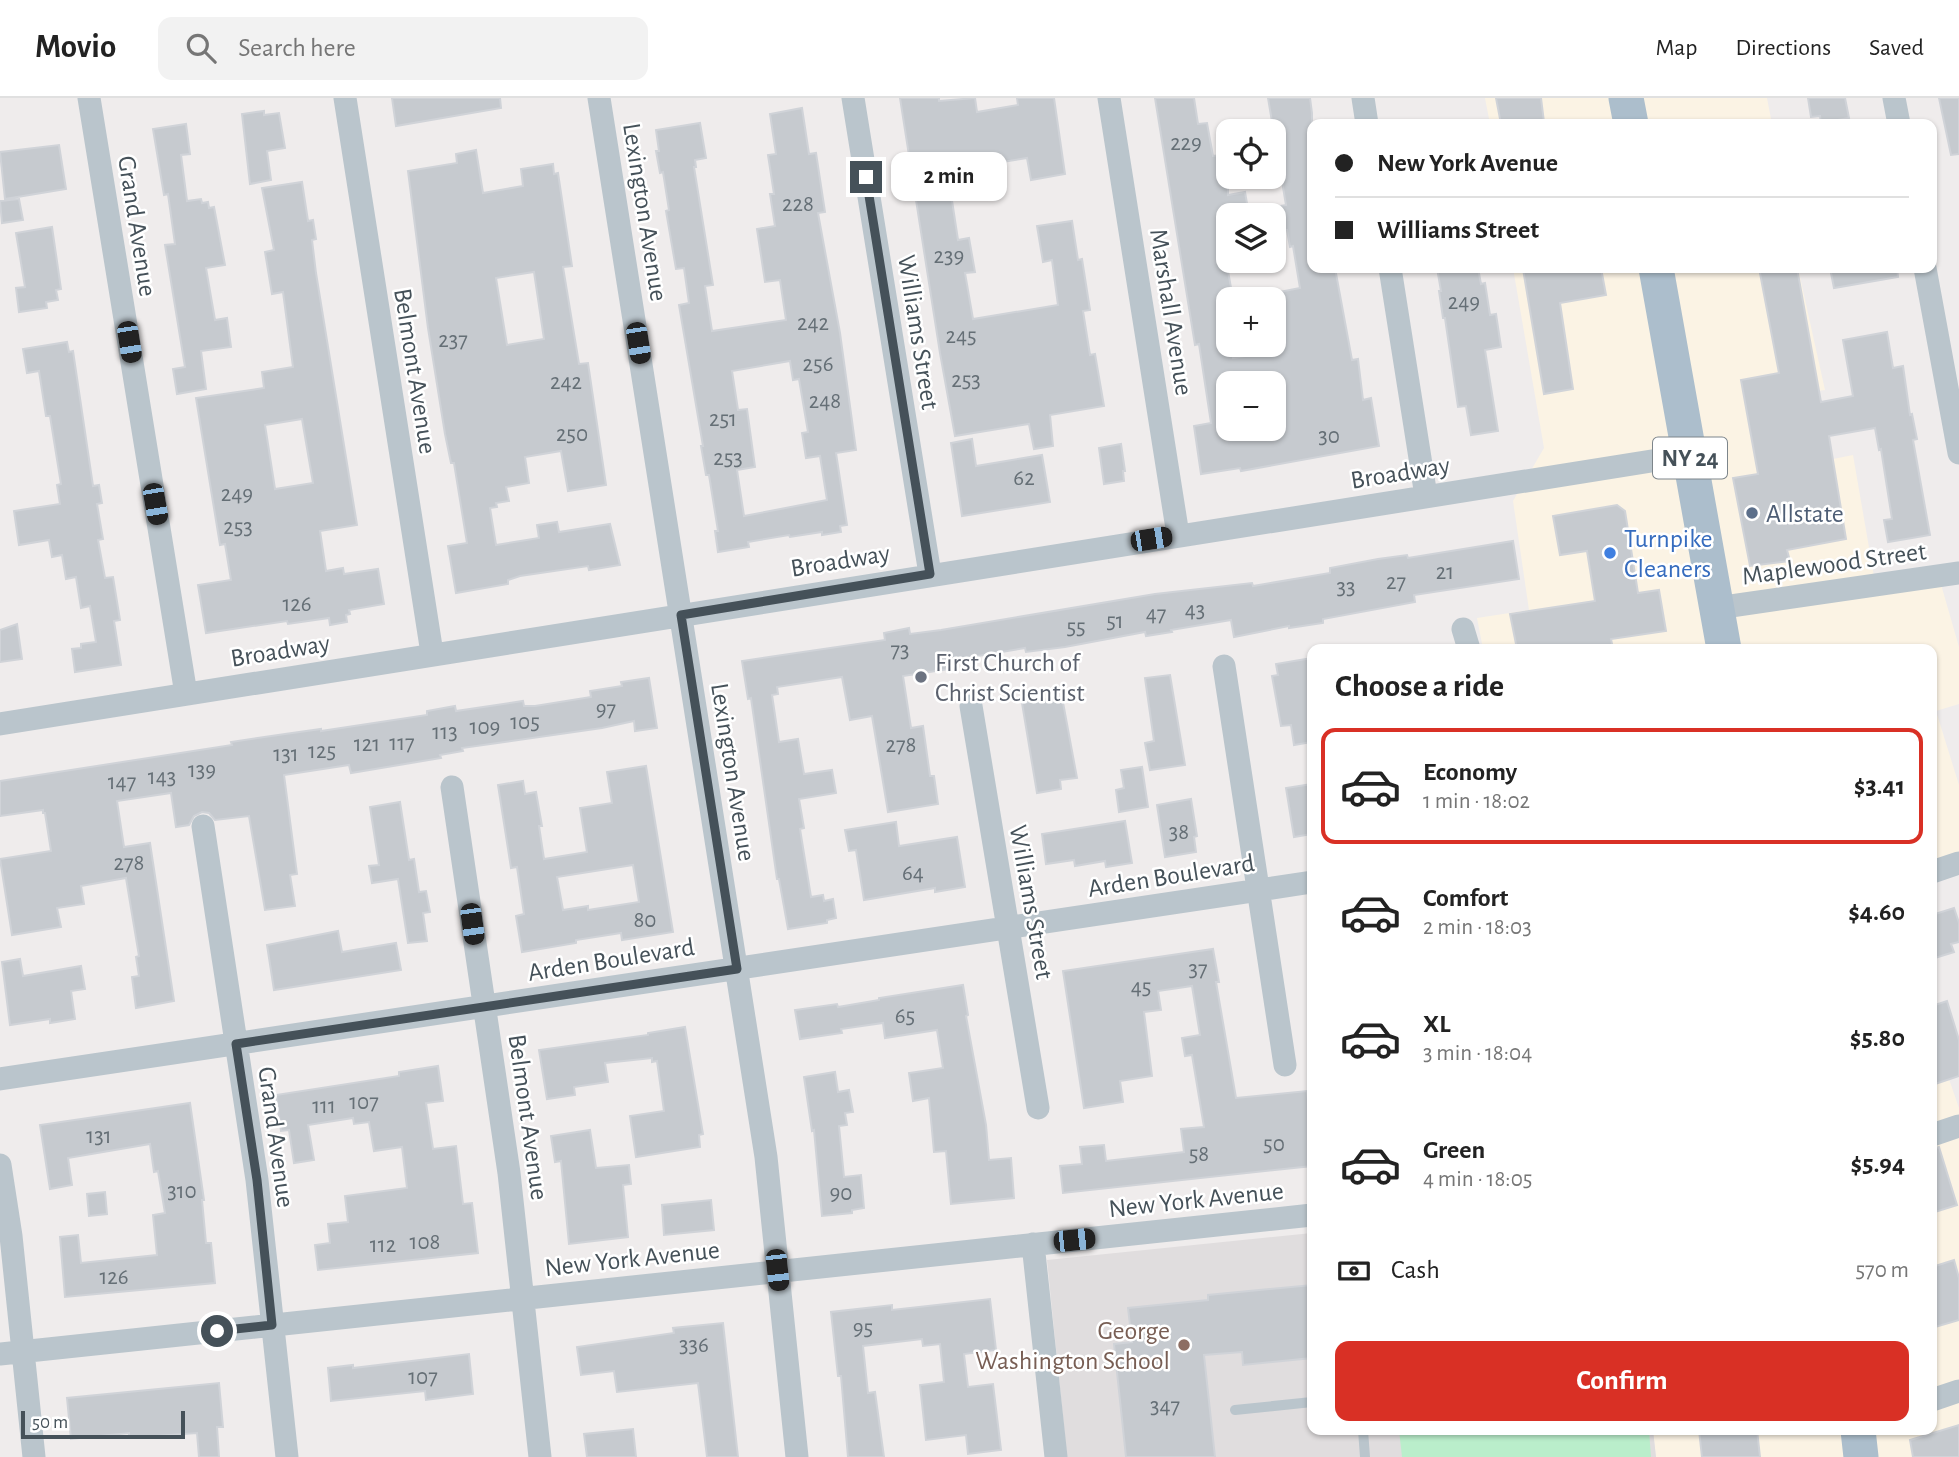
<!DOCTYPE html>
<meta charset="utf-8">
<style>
body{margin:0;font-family:"Alegreya Sans",sans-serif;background:#f2f2f2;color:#222;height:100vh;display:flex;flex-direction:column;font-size:26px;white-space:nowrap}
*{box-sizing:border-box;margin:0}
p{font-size:23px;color:#767676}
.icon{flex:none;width:38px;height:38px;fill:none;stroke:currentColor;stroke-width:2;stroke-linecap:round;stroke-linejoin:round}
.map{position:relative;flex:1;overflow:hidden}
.details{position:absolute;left:1307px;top:546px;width:630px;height:791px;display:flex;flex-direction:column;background:#fff;border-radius:14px;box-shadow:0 2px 5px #0004}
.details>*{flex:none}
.banner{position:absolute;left:1307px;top:21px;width:630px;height:154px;border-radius:14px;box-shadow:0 2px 5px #0004;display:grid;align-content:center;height:154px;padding:0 28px;background:#fff}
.buttons{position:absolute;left:1216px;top:21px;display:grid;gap:14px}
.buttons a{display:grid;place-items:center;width:70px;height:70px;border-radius:14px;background:#fff;box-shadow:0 2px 5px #0004;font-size:35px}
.scale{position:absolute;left:21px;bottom:18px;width:164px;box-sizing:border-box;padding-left:7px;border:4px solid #455159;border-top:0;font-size:19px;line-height:24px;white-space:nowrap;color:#455159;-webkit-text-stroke:5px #fff;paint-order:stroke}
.end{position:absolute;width:32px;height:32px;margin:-16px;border:9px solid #455159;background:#fff;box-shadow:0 0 0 4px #fff}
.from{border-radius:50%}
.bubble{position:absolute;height:49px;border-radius:14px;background:#fff;box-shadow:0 2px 5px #0004;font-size:23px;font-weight:700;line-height:49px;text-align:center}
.car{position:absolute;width:21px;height:42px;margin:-21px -10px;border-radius:9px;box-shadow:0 0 5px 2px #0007;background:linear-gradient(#222 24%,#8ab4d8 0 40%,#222 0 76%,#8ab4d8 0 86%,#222 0)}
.banner b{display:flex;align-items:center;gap:24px;height:66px;font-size:26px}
.banner b+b{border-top:2px solid #e0e0e0}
.banner i{width:18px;height:18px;background:#222}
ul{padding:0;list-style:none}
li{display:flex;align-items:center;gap:21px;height:116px;margin:0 14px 10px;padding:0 14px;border:4px solid transparent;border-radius:14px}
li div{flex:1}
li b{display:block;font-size:26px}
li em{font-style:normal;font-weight:700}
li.on{border-color:#d93025}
li>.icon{width:63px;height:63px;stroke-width:1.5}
h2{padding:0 28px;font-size:32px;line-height:84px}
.pay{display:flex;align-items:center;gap:18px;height:77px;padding:0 28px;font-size:26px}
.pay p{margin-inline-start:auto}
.primary-button{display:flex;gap:14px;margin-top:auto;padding:14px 28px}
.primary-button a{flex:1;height:80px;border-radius:14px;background:#d93025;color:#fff;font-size:28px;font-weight:700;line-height:80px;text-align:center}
header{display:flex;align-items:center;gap:42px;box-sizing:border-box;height:98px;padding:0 35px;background:#fff;border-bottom:2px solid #e0e0e0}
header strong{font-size:33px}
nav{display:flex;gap:38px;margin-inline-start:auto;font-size:24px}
.search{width:490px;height:63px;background:#f2f2f2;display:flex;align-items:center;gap:18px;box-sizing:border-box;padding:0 24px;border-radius:14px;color:#767676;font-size:26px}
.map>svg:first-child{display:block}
.commercial{fill:#fbf3e4}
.education{fill:#e0ddde}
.green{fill:#baeecb}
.building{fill:#c6cacf;stroke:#d0d3d8;stroke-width:2;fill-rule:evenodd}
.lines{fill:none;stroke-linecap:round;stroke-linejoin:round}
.lane{stroke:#bac5cc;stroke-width:10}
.street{stroke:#bac5cc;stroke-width:23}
.primary{stroke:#acbecc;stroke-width:35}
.route{stroke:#455159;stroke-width:9}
.service-dot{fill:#5c6f8a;stroke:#fff;stroke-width:2.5}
.shop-dot{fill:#3f7fe0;stroke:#fff;stroke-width:2.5}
.worship-dot{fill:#6b7280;stroke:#fff;stroke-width:2.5}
.education-dot{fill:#8d6e63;stroke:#fff;stroke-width:2.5}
.labels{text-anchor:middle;stroke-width:5;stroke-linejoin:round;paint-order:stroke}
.number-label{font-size:23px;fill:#656f76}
.shield{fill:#fff;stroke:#7d858b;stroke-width:2}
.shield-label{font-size:24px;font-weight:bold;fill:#455159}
.street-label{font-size:26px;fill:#455159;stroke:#fff}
.service-label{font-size:26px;fill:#4e5e75;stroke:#fff;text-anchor:start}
.shop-label{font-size:26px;fill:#366cbe;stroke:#fff;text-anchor:start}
.worship-label{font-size:26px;fill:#5b616d;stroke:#fff;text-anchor:start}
.education-label{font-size:26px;fill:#785e54;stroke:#fff;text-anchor:end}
</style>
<header>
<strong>Movio</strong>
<div class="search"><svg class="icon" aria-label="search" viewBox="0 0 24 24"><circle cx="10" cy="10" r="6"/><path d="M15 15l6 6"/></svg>Search here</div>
<nav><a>Map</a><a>Directions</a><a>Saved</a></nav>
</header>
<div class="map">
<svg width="1959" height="1359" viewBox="0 0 1959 1359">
<rect width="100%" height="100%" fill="#efecec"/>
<path class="commercial" d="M1485,0H1767L1772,26H1490Z
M1513,170H1798L1825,292L1817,293L1828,362L1853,357L1875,484L1938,476L1959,549V606L1936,613L1959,687V763L1932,771V551H1483L1477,520L1529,512L1513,403L1544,350Z
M1932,932L1959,1010V1359H1656L1653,1332H1932Z"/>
<path class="education" d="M1312,1135V1332H1653L1656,1359H1067L1047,1162Z"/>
<path class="green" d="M1399,1332H1649L1651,1359H1402Z"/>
<path class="building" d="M392,0H500L501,10L396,28Z
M900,0H939V3L975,0L977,14L1018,7L1017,0H1054L1065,76L1031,82L1027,60L984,67L988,91L951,96L958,142L969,140L975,174L965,175L973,221L1058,207L1052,162L1043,164L1037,128L1072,123L1078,162L1082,161L1090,212L1083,213L1090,257L1095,256L1104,308L1050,317L1053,348L1034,351L1029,326L955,338L940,255Z
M1155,0H1194L1198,26L1207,25L1213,58L1228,56V97L1245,94L1249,117H1228V173L1233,201H1228V206L1224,207L1228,247H1231L1233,260L1275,253L1274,195L1300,190L1293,148L1290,149L1287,132L1274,134V109L1286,107L1268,0H1310L1312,15V170H1335L1352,262L1358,261L1363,302L1371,300L1379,348L1241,373L1240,370L1201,376L1194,328L1211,325L1199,246L1195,247ZM1228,285H1274V331H1228Z
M1496,0H1541L1544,24L1501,26Z
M1808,0H1845L1849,20L1821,25L1820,18L1811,19Z
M1939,0H1959V56L1951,57Z
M802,10L809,56L816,55L825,114L818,115L840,235L856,352L836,355L847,427L840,428L841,434L822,437V434L790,439L789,437L748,444L749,449L718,454L715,433H718L709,377H706L701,348H703L679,207L689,205L684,170L676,171L666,113L669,112L663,74L660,75L656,53H659L656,32L700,25L706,60L695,62L696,69H694L713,187L705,188L712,233L786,222L780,182L765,184L757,131L775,128L770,96H774L768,57L776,56L770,16ZM790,263L793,282L799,281L808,334L802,335L806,360L820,358L827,402L744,418L737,372L755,369L747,311L738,312L732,273Z
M264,13V17L279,15L285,50L267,53L271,82L250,86L242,16Z
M186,26L190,56L181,57L187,103L201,101L202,105L208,104L209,110L214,109L225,167L206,170L215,222L227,220L231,249L201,253L206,291L177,296L173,271L185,269L165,147L175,146L168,96L164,97L153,31Z
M59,47L66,91L5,101L0,54Z
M476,52L483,95L523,88L521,71L553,66L554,76L558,75L572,168L563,169L579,266L588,265L606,387L568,393L561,353L525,359L529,385L506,389L509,403L496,405L497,409L490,410L496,447L539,440L537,427L557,424L559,434L610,426L620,467L589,472L588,468L520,478L508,482V486L456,495L448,448L467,445L454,365H451L445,336L428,230L408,73L457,65L456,56ZM534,174L544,241L507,247L496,180Z
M302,84L308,123L313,122L316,141L312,142L316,175L357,427L320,433L326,473L343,470L344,476L378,471L384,506L349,512L350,516L346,517L347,524L330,527L329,520L288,526L287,523L206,535L198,487L231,482L225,446L220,447L196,300L264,290L262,274L293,269L283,194L272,196L265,154L274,152L262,90ZM302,321L313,385L275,391L265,327Z
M19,101L23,122L2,125L0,103Z
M52,129L61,191L56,192L58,202L46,204L47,210L19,214L16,190L25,189L16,135Z
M1437,170H1478L1481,186L1485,185L1490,217L1496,216L1501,249L1485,252L1498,333L1471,337L1466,308L1458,309L1445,220H1443L1439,193H1441Z
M1534,170H1601L1606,197L1560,205L1573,291L1544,296L1523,171Z
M1759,170H1797L1821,304L1853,298L1843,242L1887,234L1893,270L1903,268L1910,317L1912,316L1917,341L1913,342L1930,437L1888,444L1884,422L1892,421L1881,351L1879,352L1875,330L1829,338L1846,441L1787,452L1790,463L1750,468L1733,380L1758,376L1741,282L1779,275Z
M1830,170H1897L1898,179L1834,190Z
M67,244L69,254L73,253L93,388L99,387L102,405L97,406L103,441L98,442L105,480L113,479L120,522L114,523L121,567L75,574L72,551L81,550V546L96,544L90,508L81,510L76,479L66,481L62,457L52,459L49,442L19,447L14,413L60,406L57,387L61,386L50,318H46L39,273L27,275L23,251Z
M972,341L976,368L1042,357L1050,404L962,418L951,345Z
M1121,346L1125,373H1123L1124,383L1104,386L1099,350Z
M1617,407L1625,413L1638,495L1659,492L1666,533L1611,541L1613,551H1517L1510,516L1595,503L1587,453L1560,457L1553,418Z
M1513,443L1519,481L1414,497L1415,504L1323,521V525L1289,530V528L1234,539L1231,522L1171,532L1172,534L1146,538L1145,534L1065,549L1026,554L1025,550L954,562L956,570L903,578L911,630L923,628L930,678H934L938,706L888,714L872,618L850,622L842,579L777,589L778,596L772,597L779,644L798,641L804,676L832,672L836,695L799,701L804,730L800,731L811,799L823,797L824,803L833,801L836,820L827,822V825L788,831L779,781H777L751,600L748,601L742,563L885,542L884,535L909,530L910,536L941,532L1155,496L1252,485L1253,488L1330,475V470L1378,461L1407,457L1408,460Z
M17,526L22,561L0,564V532Z
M1312,560V644L1294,647L1291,627L1281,628L1272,578L1278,577L1276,566Z
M1170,577L1185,667L1150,672L1145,645L1154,643L1145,580Z
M649,580L657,630L635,633L634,623L602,630L462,650L463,653L440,657L441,660L351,675L349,667L284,677L297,776L290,777L295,808L265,812L249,718L215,722L209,715L202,714L194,718L189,727L176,729L171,695L117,703L124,749L150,745L174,903L136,910L132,879L139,878L136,859L139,858L126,780L81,788L84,806L57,810L61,829L12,837L0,761L51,753L45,715H43V712L0,718V683L232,647L231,644L285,636L321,631V633L427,617V613L455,608L456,613L523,603L524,608H535L591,599L590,593L622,588L621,584Z
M1062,599L1077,680L1060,682L1061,691L1037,695L1022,605Z
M646,668L673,834L622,842L621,835L576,842V845L522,854L516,818L524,816L517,769L511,770L498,687L523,683L525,696L536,694L542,728H539L544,761L587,754L580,710L612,705L607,674ZM633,767L639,804L588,812V808L563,812L557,779Z
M1142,669L1148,709L1119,714L1116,692L1124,690L1121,672Z
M1312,686V736L1294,739L1286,690Z
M1191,701L1197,738L1194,739L1196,754L1165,759L1157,707Z
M400,704L409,762L414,761L419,794L426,793L430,814L423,815L427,843L408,845L398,781L372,785L369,768L379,767L370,709Z
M1125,723L1132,765L1106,769L1105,763L1075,768L1074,762L1046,766L1042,736Z
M896,724L899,748L957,739L965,789L935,794V790L864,802L856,752L849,753L845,732Z
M1954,810L1959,825V844L1951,846L1954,854L1932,861V817Z
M338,833L342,854L396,845L401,872L274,892L267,847Z
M1213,851L1219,884H1216L1236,1000L1307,993L1311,1029H1312V1068L1063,1095L1060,1068L1082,1066L1080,1049L1104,1047L1106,1063L1184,1054L1181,1031L1204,1029L1192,957L1185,958L1182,940L1200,937L1192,888L1158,893L1161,912L1144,914L1152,978L1120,983L1123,1004L1084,1010L1063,873Z
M20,861L23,878L81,868L85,891L71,893L75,921L50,925V921L10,927L2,864Z
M963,887L968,917L966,918L986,1027L989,1062L1011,1060L1014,1100L951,1106L946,1053L934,1054L929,1000L913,1003L909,975L943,970L937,932L885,940L883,925L841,931L842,935L800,941L795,912L837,906L838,909L879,902V900Z
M1947,903L1959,942V978L1932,987V908Z
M685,929L703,1036L699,1037L700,1049L636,1059L630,1018L664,1013L657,963L652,964V960L605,965L608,984L574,989L575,997L547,1001L539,952L648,937V935Z
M438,968L443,1003L426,1005L433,1051L456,1048L463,1106L472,1105L478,1155L318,1172L315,1147L330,1145L328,1126L348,1124L345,1098L407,1090L402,1049L374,1053L369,1024L354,1026L353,1020L308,1027L314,1062L294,1065L289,1032L281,1033L276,997L399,978V974Z
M835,974L838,994L849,992L853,1014L845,1015L847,1027L839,1028L844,1079L861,1077L864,1110L852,1112V1115L822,1118L814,1032L812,1033L804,979Z
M190,1005L204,1102H202L206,1145H211L215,1185L65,1199L60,1139L78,1137L81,1165L157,1157L153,1117L165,1115L158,1073L154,1074L150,1046L68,1060L72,1087L50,1091L40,1027Z
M590,1032L596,1070L629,1067L631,1086L623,1087L628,1139L569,1146L561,1063L555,1064L551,1038Z
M1939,1049L1957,1107L1932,1115V1051Z
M105,1094L107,1116L89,1118L87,1096Z
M711,1102L714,1132L664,1137L662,1107Z
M1954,1162L1959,1180V1222L1932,1230V1169Z
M1312,1187V1260L1243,1267L1242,1254L1204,1257L1215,1359H1126L1114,1246L1132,1244L1128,1210L1208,1202V1197Z
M990,1201L996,1252L964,1256L968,1289L993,1286L1001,1352L968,1356L966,1337L926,1342L920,1287L944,1284L940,1246L923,1248L922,1241L863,1248L868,1295L875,1294L884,1359H848L841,1278H838L831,1214L892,1207V1212Z
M723,1225L738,1359H707L698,1285L617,1294L614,1273L581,1277L577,1249L674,1235L673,1230Z
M469,1256L473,1296L426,1302L425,1293L331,1303L328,1270L353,1267V1270Z
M219,1285L223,1329H217L219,1359H199L197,1335L129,1340V1335L71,1341L67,1300Z
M1959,1327V1359H1913L1910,1342Z
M633,1331L636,1359H587L584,1336Z
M1699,1332H1757L1760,1359H1702Z"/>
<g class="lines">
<path class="lane" d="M1235,1312L1312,1304
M1363,1332L1365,1359"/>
<path class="street" d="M89,0L186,596
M345,0L432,555
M599,0L766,1059L797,1359
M853,0L930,476
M1109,0L1178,437
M1363,0L1367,26
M1894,0L1899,26
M1390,170L1426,398
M1925,170L1959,355
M1717,510L1959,475
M1463,531L1469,551
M1224,568L1285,967
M971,608L1038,1010
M0,626L1689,357
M452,689L509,1075L540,1359
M203,728L257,1082L287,1359
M1932,774L1959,765
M0,981L1312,784
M1932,1037L1959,1028
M0,1067L11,1138L34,1359
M1033,1146L1056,1359
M0,1256L1312,1117
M1932,1302L1959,1293"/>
<path class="primary" d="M1626,0L1631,26
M1656,170L1724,551
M1858,1332L1861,1359"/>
</g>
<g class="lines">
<path class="route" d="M217,1233L272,1227L257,1082L236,946L737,871L681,517L930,476L866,79"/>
</g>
<circle class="service-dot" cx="1752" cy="415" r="7"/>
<circle class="shop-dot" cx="1610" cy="455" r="7"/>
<circle class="worship-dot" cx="921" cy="579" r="7"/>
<circle class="education-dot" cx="1184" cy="1247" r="7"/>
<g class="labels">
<g class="number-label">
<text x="1186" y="52">229</text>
<text x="798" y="113">228</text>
<text x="949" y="165">239</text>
<text x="1464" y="211">249</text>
<text x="813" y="232">242</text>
<text x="961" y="245">245</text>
<text x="453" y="249">237</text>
<text x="818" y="273">256</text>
<text x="966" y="289">253</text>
<text x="566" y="291">242</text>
<text x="825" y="310">248</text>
<text x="723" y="328">251</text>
<text x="572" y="343">250</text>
<text x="1329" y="345">30</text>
<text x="728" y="367">253</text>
<text x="1024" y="387">62</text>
<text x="237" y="403">249</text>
<text x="238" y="436">253</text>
<text x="1445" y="481">21</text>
<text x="1396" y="491">27</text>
<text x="1346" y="496">33</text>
<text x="297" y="513">126</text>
<text x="1195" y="519">43</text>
<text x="1156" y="523">47</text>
<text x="1115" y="530">51</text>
<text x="1076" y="536">55</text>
<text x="900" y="559">73</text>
<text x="606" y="618">97</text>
<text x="525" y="631">105</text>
<text x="485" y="636">109</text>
<text x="445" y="641">113</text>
<text x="402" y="652">117</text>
<text x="367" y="653">121</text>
<text x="901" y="654">278</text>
<text x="322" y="660">125</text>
<text x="286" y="663">131</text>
<text x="202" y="679">139</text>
<text x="162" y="686">143</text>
<text x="122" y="691">147</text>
<text x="1179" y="741">38</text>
<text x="129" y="772">278</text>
<text x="913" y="782">64</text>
<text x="645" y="829">80</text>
<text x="1198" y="878">37</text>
<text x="1141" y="896">45</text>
<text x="905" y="925">65</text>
<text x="364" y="1011">107</text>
<text x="324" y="1015">111</text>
<text x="99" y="1045">131</text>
<text x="1274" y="1053">50</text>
<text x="1199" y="1063">58</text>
<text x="182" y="1100">310</text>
<text x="841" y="1102">90</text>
<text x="425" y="1151">108</text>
<text x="383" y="1154">112</text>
<text x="114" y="1186">126</text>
<text x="863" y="1237">95</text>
<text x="694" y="1254">336</text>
<text x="423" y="1286">107</text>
<text x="1165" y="1315">347</text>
</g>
<rect class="shield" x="1653" y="339.5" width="74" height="41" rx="5"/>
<g class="shield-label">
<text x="1690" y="368">NY 24</text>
</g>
<g class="street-label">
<text transform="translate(646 114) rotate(81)" y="9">Lexington Avenue</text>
<text transform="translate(138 128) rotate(81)" y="9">Grand Avenue</text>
<text transform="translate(1172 214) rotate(81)" y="9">Marshall Avenue</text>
<text transform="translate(919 234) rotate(81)" y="9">Williams Street</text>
<text transform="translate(416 273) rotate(81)" y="9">Belmont Avenue</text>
<text transform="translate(1400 374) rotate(-9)" y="9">Broadway</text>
<text transform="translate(840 462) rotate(-9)" y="9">Broadway</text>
<text transform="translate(1834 465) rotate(-8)" y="9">Maplewood Street</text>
<text transform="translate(280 552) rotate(-9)" y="9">Broadway</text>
<text transform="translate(734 674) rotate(81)" y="9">Lexington Avenue</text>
<text transform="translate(1171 777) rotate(-9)" y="9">Arden Boulevard</text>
<text transform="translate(1032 804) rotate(80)" y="9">Williams Street</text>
<text transform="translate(611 861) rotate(-9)" y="9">Arden Boulevard</text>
<text transform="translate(529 1019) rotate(82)" y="9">Belmont Avenue</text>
<text transform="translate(277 1039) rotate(82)" y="9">Grand Avenue</text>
<text transform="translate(1196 1101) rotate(-6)" y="9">New York Avenue</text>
<text transform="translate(632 1160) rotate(-6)" y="9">New York Avenue</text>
</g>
<g class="service-label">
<text x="1766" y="424">Allstate</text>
</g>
<g class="shop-label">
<text x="1624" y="449">Turnpike<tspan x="1624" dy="30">Cleaners</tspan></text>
</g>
<g class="worship-label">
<text x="935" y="573">First Church of<tspan x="935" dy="30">Christ Scientist</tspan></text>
</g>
<g class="education-label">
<text x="1170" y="1241">George<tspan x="1170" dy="30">Washington School</tspan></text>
</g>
</g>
</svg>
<div class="buttons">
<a><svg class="icon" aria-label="locate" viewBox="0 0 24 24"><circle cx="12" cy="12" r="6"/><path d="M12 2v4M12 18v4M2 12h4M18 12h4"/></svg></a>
<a><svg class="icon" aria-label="layers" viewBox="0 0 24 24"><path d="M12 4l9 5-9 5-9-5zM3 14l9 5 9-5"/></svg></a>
<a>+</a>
<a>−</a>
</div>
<div class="scale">50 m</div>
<i class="end from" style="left:217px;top:1233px"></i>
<i class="end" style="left:866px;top:79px"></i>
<div class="bubble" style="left:891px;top:54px;width:116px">2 min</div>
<i class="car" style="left:129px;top:244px;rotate:171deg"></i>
<i class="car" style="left:638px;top:245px;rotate:171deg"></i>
<i class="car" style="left:155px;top:406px;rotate:170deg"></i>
<i class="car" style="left:1151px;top:441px;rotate:81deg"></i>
<i class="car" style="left:472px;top:826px;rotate:172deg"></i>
<i class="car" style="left:1074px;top:1142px;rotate:84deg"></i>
<i class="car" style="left:777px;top:1172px;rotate:174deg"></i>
<div class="banner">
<b><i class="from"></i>New York Avenue</b>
<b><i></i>Williams Street</b>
</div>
<section class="details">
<h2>Choose a ride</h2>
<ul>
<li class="on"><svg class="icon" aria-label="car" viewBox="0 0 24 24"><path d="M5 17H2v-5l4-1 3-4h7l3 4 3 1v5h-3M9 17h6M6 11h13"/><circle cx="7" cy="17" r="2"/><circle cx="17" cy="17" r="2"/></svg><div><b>Economy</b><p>1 min · 18:02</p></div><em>$3.41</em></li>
<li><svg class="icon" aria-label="car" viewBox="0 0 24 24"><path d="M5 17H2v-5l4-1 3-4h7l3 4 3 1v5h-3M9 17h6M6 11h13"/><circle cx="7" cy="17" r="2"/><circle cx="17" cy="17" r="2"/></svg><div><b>Comfort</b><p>2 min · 18:03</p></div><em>$4.60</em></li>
<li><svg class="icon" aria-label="car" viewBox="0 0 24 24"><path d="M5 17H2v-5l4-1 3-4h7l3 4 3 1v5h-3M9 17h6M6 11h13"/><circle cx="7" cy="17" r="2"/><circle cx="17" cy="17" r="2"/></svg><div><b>XL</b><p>3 min · 18:04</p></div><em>$5.80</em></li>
<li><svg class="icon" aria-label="car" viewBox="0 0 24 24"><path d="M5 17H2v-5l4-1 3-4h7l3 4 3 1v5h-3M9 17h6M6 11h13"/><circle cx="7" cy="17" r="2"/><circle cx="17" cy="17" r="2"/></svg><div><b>Green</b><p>4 min · 18:05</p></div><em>$5.94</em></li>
</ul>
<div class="pay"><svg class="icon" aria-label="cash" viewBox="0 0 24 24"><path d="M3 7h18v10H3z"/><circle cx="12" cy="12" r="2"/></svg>Cash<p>570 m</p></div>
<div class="primary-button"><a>Confirm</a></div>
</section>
</div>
